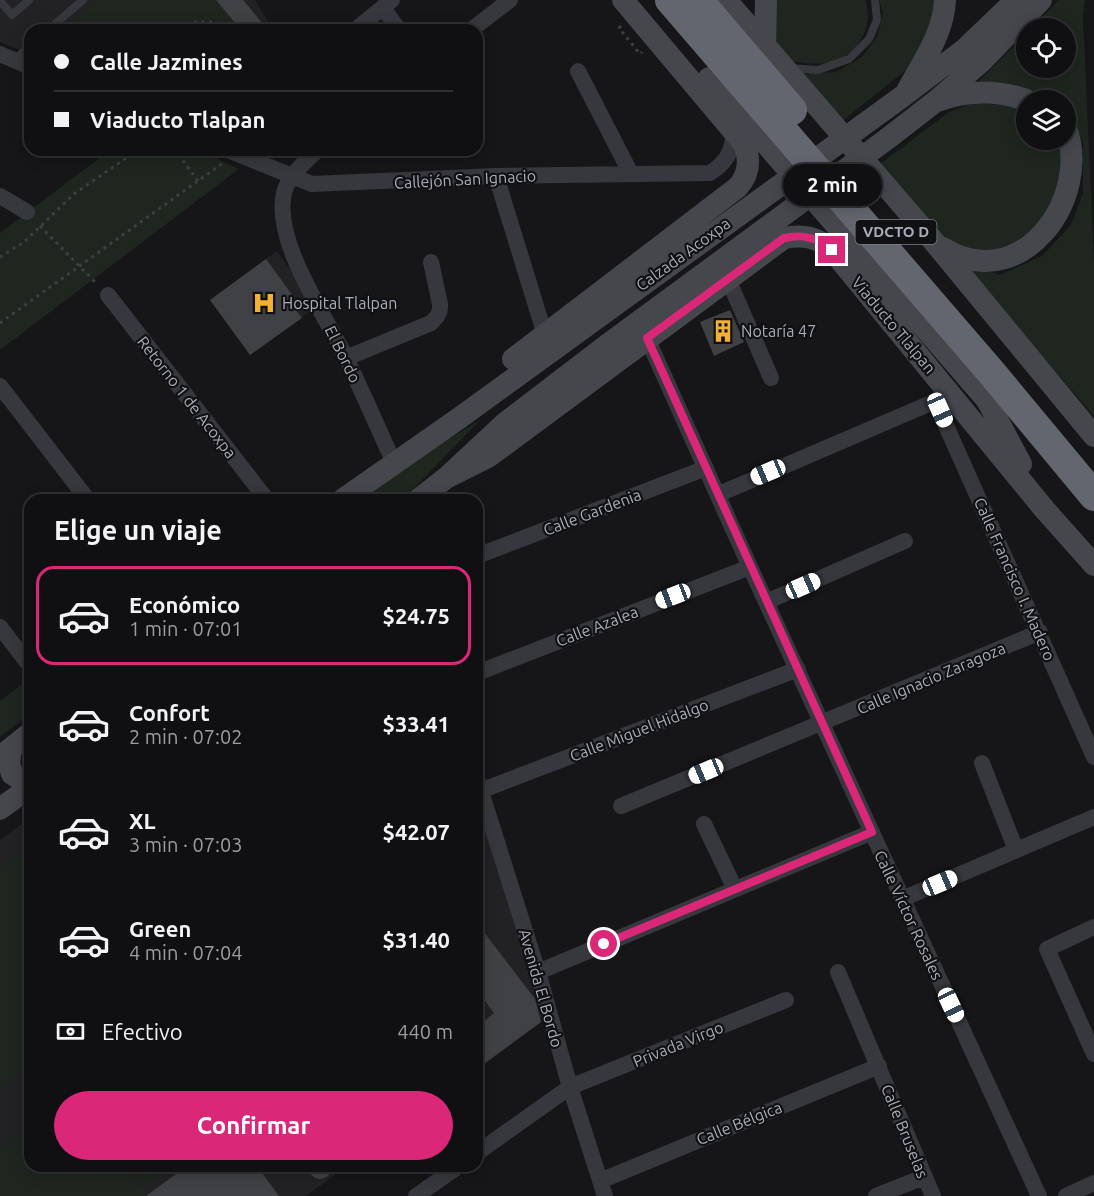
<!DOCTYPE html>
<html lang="es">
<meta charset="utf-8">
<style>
body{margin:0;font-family:Ubuntu,sans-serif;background:#19191b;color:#f1f3f6;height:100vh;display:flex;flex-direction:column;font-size:22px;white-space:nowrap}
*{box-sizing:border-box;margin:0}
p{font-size:20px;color:#9c9d9f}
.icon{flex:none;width:33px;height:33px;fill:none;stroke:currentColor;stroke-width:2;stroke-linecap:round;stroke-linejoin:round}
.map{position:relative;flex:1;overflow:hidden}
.details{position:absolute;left:24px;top:494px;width:459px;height:678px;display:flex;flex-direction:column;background:#101012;border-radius:18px;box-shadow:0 3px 15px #0003,0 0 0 2px #303032}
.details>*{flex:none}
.banner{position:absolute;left:24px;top:24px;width:459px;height:132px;border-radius:18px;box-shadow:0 3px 15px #0003,0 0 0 2px #303032;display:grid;align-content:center;height:132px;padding:0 30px;background:#101012}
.fabs{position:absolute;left:1016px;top:18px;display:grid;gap:12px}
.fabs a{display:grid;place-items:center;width:60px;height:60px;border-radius:50%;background:#101012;box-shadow:0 3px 15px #0003,0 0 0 2px #303032;font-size:30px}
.end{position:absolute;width:27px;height:27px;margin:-14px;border:8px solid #db2777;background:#fff;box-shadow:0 0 0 3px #fff}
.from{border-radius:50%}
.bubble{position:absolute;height:42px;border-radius:21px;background:#101012;box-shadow:0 3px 15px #0003,0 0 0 2px #303032;font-size:20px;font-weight:600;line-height:42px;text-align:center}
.car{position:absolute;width:18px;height:36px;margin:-18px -9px;border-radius:8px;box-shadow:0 0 4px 2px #0007;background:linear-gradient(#fff 24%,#345 0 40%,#fff 0 76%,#345 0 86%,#fff 0)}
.banner b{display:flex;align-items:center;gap:21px;height:57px;font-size:22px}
.banner b+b{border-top:2px solid #303032}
.banner i{width:15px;height:15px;background:#f1f3f6}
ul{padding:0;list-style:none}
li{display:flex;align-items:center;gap:18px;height:99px;margin:0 12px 9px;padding:0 18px;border:3px solid transparent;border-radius:18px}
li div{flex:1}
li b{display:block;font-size:22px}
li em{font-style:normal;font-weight:600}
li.selected{border-color:#db2777}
li>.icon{width:54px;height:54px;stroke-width:1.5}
h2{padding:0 30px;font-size:27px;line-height:72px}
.pay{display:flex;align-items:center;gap:15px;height:66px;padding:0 30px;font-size:22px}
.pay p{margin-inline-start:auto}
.primary-button{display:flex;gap:12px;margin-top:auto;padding:12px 30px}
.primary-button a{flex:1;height:69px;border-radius:36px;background:#db2777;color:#fff;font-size:24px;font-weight:600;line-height:69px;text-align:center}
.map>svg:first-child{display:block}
.built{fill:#222225}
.green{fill:#1e261f}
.building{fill:#404145}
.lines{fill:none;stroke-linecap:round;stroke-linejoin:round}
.path{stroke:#3d3f44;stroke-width:3;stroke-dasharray:3 4.5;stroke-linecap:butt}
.lane{stroke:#37383d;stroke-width:8}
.street{stroke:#37383d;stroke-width:16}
.secondary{stroke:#45474d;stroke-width:22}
.highway{stroke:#63666e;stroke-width:30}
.route{stroke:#db2777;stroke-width:8}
.labels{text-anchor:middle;stroke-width:4.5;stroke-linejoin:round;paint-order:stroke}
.shield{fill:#111113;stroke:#7b7e86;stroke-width:1.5}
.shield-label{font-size:15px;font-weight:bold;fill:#a8adb8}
.street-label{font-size:16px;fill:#a8adb8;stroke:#111113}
.poi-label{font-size:16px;fill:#a8adb8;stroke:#111113;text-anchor:start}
</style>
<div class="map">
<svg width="1094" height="1196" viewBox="0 0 1094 1196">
<rect width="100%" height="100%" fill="#161618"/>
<path class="built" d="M0,0H255L273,30H30V54L0,42Z
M277,251L317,306L250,355L210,300Z
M477,797L544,1020L477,1070Z
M30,818V1166H347L306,1196H0V840Z"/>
<path class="green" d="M97,0H216L241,30H63Z
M776,0H865C875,25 858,55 831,62C816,66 799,62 784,60L773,44Z
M879,0H934L935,10L916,62L840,123L801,74L836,72L862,57L877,37L883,13Z
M1059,0H1085L1083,16L1094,261V416L961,262L1000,275L1042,256L1071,225L1083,193V143L1073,117L1065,111V100H1050L1017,87L979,81L1026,34V68H1065V28H1031Z
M974,103L1020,106L1026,109V140H1061L1065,188L1025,241L999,252L974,251L940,237L880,164L949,112Z
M110,150H198L239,169L0,350V233Z
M480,420L404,499L357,500L390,475Z
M25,682L30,688V714L0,737V701Z
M30,847V1066L0,1088V870Z
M30,1126V1166H126L148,1196H0V1148Z
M130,1166H170L144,1185Z"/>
<path class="building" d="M216,0H243L268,30H241Z
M266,259L293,296L288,300L302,318L250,355L210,300Z
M730,310L744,342L714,356L700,322Z
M477,923L535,999L541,1022L477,1069V1027L494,1013L477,990Z
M187,1166H257L279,1196H146Z
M301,1166H336L327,1177L321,1179L315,1178Z"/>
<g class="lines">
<path class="path" d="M621,26L619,28L640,54L642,52
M182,30L191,22H211L219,30
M164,150L179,155L198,181
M40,226L98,285
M0,257L24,242L74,194L138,150
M0,323L223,163"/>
<path class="lane" d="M0,1L12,15L29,0
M48,30L83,0
M14,60L30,46
M789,68L818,70L849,59L869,39L877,20L875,0"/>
<path class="street" d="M383,8L399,30
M355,30L392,0
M471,30L510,0
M0,54L30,67
M578,71L631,174
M228,150L312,184L496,176L710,173C726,163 734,150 733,131
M318,150C306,160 288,176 284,193C273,242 325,314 346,358C363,393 378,428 394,463
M496,176L545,335
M0,196L27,212
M728,279L771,378
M108,295L267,500
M647,338L750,567L1039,1196
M346,358L431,323C437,317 441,313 440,304L431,262
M0,386L88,500
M935,401L1094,757
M719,494L931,403L943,396
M477,556L706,468
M766,602L905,541
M0,627L30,666
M477,673L750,567
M982,763L1016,850
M477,779L538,972L570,1087L605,1196
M480,791L798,669
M621,806L1040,632
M704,824L735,889
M902,899L1094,817
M1094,927L1047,949L1094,1054
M538,972L872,832
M838,972L933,1196
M477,1153L570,1087L786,1000
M600,1181L879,1066
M416,1196L459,1166
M876,1196L924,1177
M1066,1196L1094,1183"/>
<path class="secondary" d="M726,0L935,243L1094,436
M765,47L766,0
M709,78L987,400L1021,464
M908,89C923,62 944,32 945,0
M940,100C969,90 997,90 1026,100
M943,248C1021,297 1094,197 1065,125
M513,359L738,187C749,174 751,160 744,144L623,0
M446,478L488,457L784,238C803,234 817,237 832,250L1045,510L1094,565
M342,500L458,419L903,96L965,49L1016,0
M418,500L446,478L504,424L607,345L887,139L936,101L981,62L1041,0
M11,749L9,763L12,774L20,779L30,781
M0,757L30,733
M0,809L30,787"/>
<path class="highway" d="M670,0L991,372L1094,496
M698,0L792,110"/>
</g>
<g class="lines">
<path class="route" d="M604,944L872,832L647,338L784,238C802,234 817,237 832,250"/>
</g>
<defs>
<g id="hospital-bare" transform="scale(1.8)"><path d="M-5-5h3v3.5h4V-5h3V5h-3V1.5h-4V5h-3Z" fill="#f2b134" stroke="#111113" stroke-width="2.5" paint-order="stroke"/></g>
<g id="building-bare" transform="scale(1.8)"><path d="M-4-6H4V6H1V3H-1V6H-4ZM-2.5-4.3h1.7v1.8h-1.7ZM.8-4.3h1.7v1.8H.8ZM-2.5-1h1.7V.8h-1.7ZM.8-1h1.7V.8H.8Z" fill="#f2b134" stroke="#111113" stroke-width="2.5" paint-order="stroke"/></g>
</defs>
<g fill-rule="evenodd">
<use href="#hospital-bare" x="264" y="303"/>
<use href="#building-bare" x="723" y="331"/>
</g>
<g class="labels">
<rect class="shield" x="855.5" y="220" width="81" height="24" rx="4.5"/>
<g class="shield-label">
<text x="896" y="237">VDCTO D</text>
</g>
<g class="street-label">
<text transform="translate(465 179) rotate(-3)" y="6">Callejón San Ignacio</text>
<text transform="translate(683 254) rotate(-36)" y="6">Calzada Acoxpa</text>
<text transform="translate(894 325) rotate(50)" y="6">Viaducto Tlalpan</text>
<text transform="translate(343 354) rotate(64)" y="6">El Bordo</text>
<text transform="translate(187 397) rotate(52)" y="6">Retorno 1 de Acoxpa</text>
<text transform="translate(592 512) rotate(-21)" y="6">Calle Gardenia</text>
<text transform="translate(1015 579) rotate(66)" y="6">Calle Francisco I. Madero</text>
<text transform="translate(597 626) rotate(-21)" y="6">Calle Azalea</text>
<text transform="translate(931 678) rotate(-23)" y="6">Calle Ignacio Zaragoza</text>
<text transform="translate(639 730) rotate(-21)" y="6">Calle Miguel Hidalgo</text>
<text transform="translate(909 915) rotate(65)" y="6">Calle Víctor Rosales</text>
<text transform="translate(541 988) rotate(74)" y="6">Avenida El Bordo</text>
<text transform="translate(678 1044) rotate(-22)" y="6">Privada Virgo</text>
<text transform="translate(739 1123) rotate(-22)" y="6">Calle Bélgica</text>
<text transform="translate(905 1131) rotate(68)" y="6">Calle Bruselas</text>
</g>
<g class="poi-label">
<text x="282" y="309">Hospital Tlalpan</text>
<text x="741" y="337">Notaría 47</text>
</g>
</g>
</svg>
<div class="fabs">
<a><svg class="icon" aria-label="locate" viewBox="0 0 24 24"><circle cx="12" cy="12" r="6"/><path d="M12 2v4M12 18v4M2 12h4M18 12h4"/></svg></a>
<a><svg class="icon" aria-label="layers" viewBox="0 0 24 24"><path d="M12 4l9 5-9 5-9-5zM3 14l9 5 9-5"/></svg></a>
</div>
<i class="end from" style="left:604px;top:944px"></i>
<i class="end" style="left:832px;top:250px"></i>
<div class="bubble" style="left:783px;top:164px;width:99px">2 min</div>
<i class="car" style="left:940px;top:410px;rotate:156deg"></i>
<i class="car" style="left:768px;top:472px;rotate:247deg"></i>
<i class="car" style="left:803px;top:586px;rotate:66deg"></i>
<i class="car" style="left:673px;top:596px;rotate:249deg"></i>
<i class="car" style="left:706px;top:771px;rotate:247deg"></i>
<i class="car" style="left:940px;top:883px;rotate:67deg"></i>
<i class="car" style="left:951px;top:1005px;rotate:155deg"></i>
<div class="banner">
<b><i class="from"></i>Calle Jazmines</b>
<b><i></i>Viaducto Tlalpan</b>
</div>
<section class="details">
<h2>Elige un viaje</h2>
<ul>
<li class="selected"><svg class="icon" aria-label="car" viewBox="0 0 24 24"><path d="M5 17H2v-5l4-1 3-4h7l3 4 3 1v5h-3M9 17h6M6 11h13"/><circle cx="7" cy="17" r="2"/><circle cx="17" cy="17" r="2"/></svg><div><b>Económico</b><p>1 min · 07:01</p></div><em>$24.75</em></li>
<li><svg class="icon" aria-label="car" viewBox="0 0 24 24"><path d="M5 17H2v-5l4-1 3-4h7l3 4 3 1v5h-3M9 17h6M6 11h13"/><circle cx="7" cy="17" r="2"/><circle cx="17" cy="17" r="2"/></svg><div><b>Confort</b><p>2 min · 07:02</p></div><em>$33.41</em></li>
<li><svg class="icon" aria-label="car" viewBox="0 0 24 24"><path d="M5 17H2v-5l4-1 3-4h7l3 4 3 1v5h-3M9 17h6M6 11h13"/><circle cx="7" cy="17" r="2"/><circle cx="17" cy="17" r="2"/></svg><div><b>XL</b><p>3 min · 07:03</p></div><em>$42.07</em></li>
<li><svg class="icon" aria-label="car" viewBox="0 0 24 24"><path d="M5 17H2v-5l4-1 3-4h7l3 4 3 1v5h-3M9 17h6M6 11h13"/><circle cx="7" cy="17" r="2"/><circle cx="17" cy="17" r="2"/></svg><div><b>Green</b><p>4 min · 07:04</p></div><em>$31.40</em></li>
</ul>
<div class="pay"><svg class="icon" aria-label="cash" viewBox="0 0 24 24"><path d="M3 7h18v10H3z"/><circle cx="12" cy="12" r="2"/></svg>Efectivo<p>440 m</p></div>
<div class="primary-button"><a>Confirmar</a></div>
</section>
</div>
